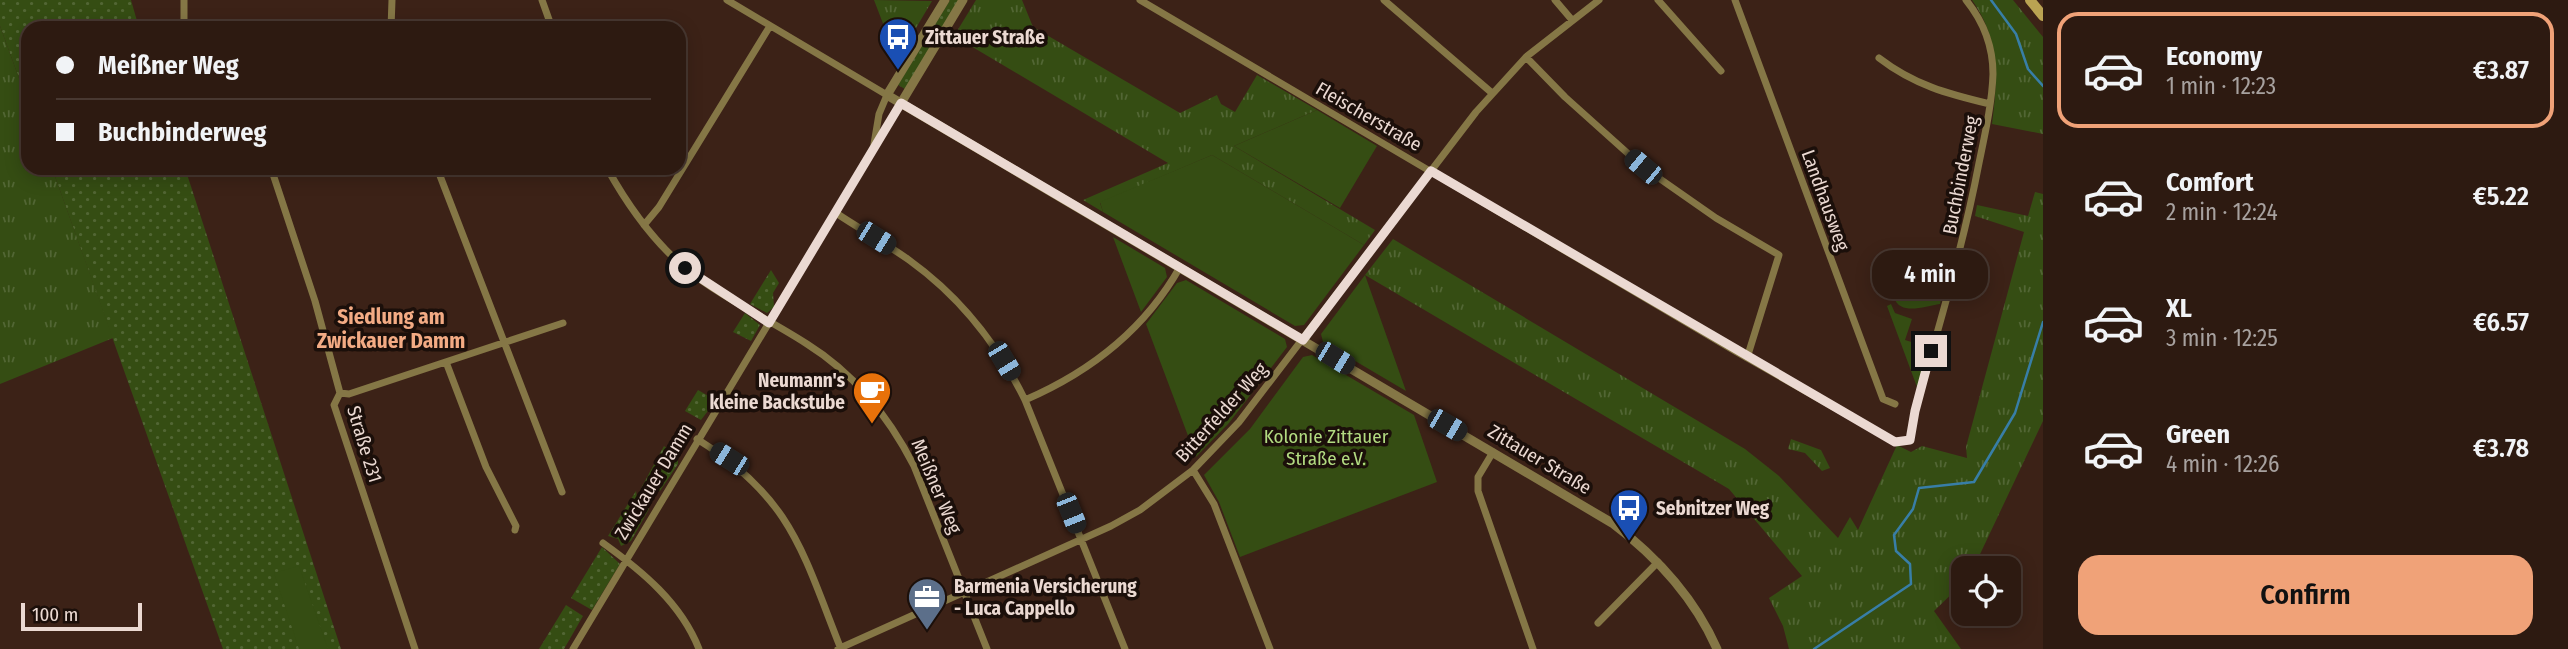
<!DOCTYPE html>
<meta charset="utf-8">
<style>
body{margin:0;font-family:"Fira Sans Condensed",sans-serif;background:#35231a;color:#f1f3f6;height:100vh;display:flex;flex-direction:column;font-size:26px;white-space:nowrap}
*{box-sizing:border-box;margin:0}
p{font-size:23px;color:#a7a19f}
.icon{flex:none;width:38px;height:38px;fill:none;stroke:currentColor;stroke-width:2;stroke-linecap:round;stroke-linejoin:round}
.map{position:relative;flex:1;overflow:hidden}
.details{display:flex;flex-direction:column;background:#2d1a11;width:525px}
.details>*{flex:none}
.banner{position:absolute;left:21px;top:21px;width:665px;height:154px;border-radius:21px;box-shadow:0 4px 18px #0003,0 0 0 2px #483831;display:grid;align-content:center;height:154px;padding:0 35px;background:#2d1a11}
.controls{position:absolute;left:1951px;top:556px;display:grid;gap:14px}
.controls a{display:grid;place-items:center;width:70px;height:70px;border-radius:14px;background:#2d1a11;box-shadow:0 4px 18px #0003,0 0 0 2px #483831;font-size:35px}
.scale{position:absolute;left:21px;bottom:18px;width:121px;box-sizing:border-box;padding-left:7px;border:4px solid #ebd9d2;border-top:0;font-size:19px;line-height:24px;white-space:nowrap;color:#ebd9d2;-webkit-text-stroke:5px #1b0f0a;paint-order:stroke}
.end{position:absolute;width:32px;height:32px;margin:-16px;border:9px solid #ebd9d2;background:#111;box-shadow:0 0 0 4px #111}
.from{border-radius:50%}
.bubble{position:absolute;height:49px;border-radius:21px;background:#2d1a11;box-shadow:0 4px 18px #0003,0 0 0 2px #483831;font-size:23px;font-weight:600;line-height:49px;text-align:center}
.car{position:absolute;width:21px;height:42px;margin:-21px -10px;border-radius:9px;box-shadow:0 0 5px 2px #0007;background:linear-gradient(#222 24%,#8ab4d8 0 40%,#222 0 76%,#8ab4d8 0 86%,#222 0)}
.banner b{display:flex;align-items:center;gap:24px;height:66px;font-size:26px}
.banner b+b{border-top:2px solid #483831}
.banner i{width:18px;height:18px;background:#f1f3f6}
ul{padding:12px 0 0;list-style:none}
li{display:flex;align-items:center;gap:21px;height:116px;margin:0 14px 10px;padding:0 21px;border:4px solid transparent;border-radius:21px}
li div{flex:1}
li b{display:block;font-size:26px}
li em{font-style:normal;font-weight:600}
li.on{border-color:#f0a278}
li>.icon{width:63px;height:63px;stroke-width:1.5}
.cta{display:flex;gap:14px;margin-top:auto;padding:14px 35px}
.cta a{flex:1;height:80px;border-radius:21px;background:#f0a278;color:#111;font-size:28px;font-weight:600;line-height:80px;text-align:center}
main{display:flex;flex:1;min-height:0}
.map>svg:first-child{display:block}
.grass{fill:url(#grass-dots)}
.park{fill:url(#park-tufts)}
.garden{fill:#354d13}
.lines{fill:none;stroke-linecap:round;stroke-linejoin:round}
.stream{stroke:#387ea7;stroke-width:2.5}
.minor{stroke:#857746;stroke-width:7}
.tertiary{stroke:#857746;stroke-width:9}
.secondary{stroke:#baa352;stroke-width:10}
.route{stroke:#ebd9d2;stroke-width:9}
.labels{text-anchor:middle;stroke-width:7;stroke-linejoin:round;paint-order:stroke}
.poi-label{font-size:19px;font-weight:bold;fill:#ebd9d2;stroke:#1b0f0a;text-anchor:start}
.street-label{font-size:19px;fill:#ebd9d2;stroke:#1b0f0a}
.park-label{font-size:19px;fill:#b2db81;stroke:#1b0f0a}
.neighbourhood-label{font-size:21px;font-weight:bold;fill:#f3ab84;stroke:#1b0f0a}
</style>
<main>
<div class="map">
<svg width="2043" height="649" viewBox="0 0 2043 649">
<defs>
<pattern id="grass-dots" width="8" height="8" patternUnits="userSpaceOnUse" patternTransform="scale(1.75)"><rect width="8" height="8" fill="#354d13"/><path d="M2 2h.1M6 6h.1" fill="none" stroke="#526634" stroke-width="1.8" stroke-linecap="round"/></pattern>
<pattern id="park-tufts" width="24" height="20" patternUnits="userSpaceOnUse" patternTransform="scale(1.75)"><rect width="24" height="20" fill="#354d13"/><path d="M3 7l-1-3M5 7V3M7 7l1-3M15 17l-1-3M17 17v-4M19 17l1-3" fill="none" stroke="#526634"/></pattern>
</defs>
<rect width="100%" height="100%" fill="#3c2217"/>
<path class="grass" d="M0,0H131L139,28H28V103L0,26Z
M950,0H959L905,89L898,85Z
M52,168H185L341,649H223Z
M771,270L779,283L773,293L774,307L767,313L750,304Z
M745,313L760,325L751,341L733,332Z
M698,390L712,398L714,403L701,420L685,411Z
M664,446L678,457V464L660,491L645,487L640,490Z
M636,491L637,497L649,509L631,541L621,546L618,539L608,536Z
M602,547L620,564L592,610L571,598Z
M566,605L583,616L564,649H539Z"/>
<path class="park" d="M874,0L932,1L897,60Z
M976,0H1022L1033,27L1180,113L1217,95L1221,104L1235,112L1257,75L1317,110L1234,146L1375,230L1364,245L1212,155L1100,203L1103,212L1083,200L1168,163L954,36Z
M1972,0H2013L2043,37V134L1992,124C1998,77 2000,40 1972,0Z
M0,26L28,103V168H52L113,338L0,384Z
M2035,192L2043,194V421L1973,569H1964L1963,583L1934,611L1961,649H1789L1783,626L1769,598L1802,576L1729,489L1365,275L1393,239L1745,449L1779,476L1838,538L1850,517L1858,530L1897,445L1911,452L1922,446L1967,458L1966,447L2024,232L1975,216L1977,205L2028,216Z
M1791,439L1821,450L1830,468L1822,471L1805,453L1788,449Z"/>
<path class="garden" d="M1317,110L1377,146L1340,208L1234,146Z
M1212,155L1364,245L1304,325L1295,326L1103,212L1100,202Z
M1113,237L1165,268L1167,277L1141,312Z
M1951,261L1940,304C1925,306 1901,316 1894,298L1940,279L1936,267Z
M1365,275L1406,391L1323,342L1321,334Z
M1186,280L1285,339L1287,347L1229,423L1196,457L1146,324L1177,283Z
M1891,304L1895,313L1912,319L1905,340L1928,347L1917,387L1887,306Z
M1312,355L1414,415L1437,482L1240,557L1219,502L1204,475L1250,429L1303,357Z
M299,566L328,649H299L274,573Z"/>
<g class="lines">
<path class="stream" d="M1991,0L2016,34L2028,69L2043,86
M1814,649L1911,584L1910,564L1896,551L1894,535L1913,509L1919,488L1974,482L2015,413L2043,322"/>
<path class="minor" d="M184,0V28
M542,0L552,28
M727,0L887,95L879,114L874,144
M1140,0L1735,351L1895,442L1910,440L1915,411C1938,329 1963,247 1979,163C1985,134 1992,103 1993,74C1993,46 1983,21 1966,0
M1384,0L1492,93
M1555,0L1572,20
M1658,0L1721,71
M1735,0L1883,399L1895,404
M391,28L392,0
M1526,57L1565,97L1643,167L1716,218L1779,255L1747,358
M1879,58C1914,85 1948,94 1990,104
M271,168L315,301L340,393L334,405L415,649
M437,168L562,492
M607,168C628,206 652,240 685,268C722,298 767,318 807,344C855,374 889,417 914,466L987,649
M836,213C860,229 885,243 909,260C959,296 998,345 1025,400L1125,649
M644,225L659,207L770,26
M446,362L486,467L516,526L515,530
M340,393L349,394L563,323
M1025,400C1090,372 1145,329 1180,267
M697,439C792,498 802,551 841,649
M1493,452L1478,477V491L1533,649
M1193,470L1214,504L1270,649
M603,543C642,571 681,603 699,649
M1598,623L1658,562
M573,649L901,103
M838,649L1111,526L1140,510L1193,470L1239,422L1476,112L1526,57L1599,0"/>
<path class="tertiary" d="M945,0L887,95L1612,523C1656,556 1694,597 1717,649
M901,103L963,0"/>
<path class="secondary" d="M2030,0L2043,16"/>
</g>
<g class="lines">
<path class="route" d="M685,268L769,323L901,103L1303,340L1431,171L1895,442L1910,440L1915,411L1931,351"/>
</g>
<defs>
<g id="bus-pin" transform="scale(2.0125)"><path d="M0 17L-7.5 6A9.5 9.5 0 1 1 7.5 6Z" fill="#1a4fb4" stroke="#1b0f0a"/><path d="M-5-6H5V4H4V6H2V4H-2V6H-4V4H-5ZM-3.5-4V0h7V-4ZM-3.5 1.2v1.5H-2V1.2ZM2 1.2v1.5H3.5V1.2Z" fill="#fff"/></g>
<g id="cafe-pin" transform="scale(2.0125)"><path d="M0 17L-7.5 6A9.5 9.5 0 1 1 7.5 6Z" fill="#e8710a" stroke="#1b0f0a"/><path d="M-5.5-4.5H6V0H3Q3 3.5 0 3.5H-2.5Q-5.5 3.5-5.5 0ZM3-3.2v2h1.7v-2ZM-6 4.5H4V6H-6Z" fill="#fff"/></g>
<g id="office-pin" transform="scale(2.0125)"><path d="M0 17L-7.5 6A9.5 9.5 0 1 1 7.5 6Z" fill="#5c6f8a" stroke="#1b0f0a"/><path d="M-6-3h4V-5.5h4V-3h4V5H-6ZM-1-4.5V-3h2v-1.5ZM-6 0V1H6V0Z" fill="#fff"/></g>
</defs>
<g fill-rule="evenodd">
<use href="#bus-pin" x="898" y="37"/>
<use href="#cafe-pin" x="872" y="391"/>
<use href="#bus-pin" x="1629" y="508"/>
<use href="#office-pin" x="927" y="597"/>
</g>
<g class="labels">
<g class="poi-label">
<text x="925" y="44">Zittauer Straße</text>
<text x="845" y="387" text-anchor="end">Neumann's<tspan x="845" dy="22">kleine Backstube</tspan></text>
<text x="1656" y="515">Sebnitzer Weg</text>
<text x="954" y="593">Barmenia Versicherung<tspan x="954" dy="22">- Luca Cappello</tspan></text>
</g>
<g class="street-label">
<text transform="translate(1369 116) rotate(30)" y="7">Fleischerstraße</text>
<text transform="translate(1960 175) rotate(-79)" y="7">Buchbinderweg</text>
<text transform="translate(1826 200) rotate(70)" y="7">Landhausweg</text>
<text transform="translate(1221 412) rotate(-48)" y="7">Bitterfelder Weg</text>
<text transform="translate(365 444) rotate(73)" y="7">Straße 231</text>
<text transform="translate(1540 459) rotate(31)" y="7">Zittauer Straße</text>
<text transform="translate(653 481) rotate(-59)" y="7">Zwickauer Damm</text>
<text transform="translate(937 486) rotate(67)" y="7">Meißner Weg</text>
</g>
<g class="park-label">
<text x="1326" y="443">Kolonie Zittauer<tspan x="1326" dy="22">Straße e.V.</tspan></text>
</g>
<g class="neighbourhood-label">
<text x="391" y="324">Siedlung am<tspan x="391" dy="24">Zwickauer Damm</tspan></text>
</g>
</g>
</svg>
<div class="controls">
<a><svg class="icon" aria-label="locate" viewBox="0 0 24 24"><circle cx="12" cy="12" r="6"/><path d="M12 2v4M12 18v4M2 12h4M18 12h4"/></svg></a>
</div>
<div class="scale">100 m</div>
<i class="end from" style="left:685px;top:268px"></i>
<i class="end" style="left:1931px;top:351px"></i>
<div class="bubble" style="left:1872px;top:250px;width:116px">4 min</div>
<i class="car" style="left:1643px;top:167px;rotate:310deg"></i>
<i class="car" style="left:876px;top:238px;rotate:122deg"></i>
<i class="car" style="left:1335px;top:358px;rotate:121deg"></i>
<i class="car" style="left:1004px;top:361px;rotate:149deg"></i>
<i class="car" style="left:1447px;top:425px;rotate:120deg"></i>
<i class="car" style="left:729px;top:459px;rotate:302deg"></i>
<i class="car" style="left:1071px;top:513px;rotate:158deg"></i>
<div class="banner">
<b><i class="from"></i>Meißner Weg</b>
<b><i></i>Buchbinderweg</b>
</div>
</div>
<section class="details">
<ul>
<li class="on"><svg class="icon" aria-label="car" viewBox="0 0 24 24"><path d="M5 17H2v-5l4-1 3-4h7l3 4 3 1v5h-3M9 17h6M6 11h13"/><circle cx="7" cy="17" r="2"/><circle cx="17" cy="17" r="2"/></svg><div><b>Economy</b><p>1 min · 12:23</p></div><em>€3.87</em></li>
<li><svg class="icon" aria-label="car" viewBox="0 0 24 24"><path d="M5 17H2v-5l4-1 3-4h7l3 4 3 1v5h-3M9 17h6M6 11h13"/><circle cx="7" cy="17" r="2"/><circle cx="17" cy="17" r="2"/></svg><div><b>Comfort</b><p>2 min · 12:24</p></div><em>€5.22</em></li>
<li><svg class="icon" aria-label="car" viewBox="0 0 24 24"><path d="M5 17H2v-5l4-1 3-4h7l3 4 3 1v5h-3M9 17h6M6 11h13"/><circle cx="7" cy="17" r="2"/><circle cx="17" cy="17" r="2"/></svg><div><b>XL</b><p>3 min · 12:25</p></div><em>€6.57</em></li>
<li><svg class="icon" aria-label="car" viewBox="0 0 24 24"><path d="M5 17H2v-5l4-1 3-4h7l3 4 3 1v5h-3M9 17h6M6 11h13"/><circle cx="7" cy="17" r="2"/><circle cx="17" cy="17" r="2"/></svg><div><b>Green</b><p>4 min · 12:26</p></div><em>€3.78</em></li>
</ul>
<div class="cta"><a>Confirm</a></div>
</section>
</main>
